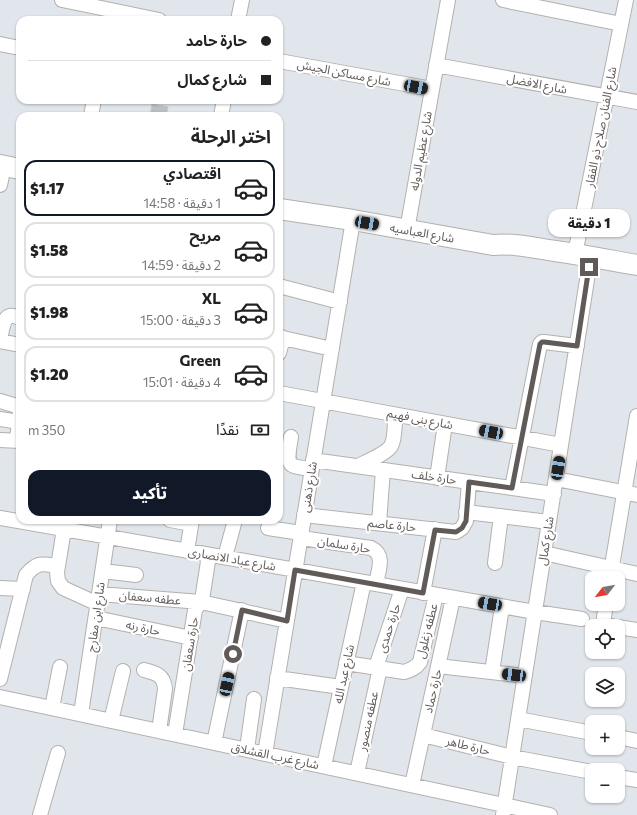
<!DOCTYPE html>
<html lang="ar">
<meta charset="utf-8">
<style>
body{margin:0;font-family:Commissioner,"Noto Sans Arabic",sans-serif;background:#f2f2f2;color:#222;direction:rtl;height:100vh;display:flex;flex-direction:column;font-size:15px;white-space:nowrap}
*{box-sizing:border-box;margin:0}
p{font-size:13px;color:#767676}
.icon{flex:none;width:22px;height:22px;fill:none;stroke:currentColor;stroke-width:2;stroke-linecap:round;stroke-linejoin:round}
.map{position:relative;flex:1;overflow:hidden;direction:ltr}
.sheet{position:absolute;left:16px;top:112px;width:267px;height:412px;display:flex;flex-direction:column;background:#fff;border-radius:12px;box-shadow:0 1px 3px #0004;direction:rtl}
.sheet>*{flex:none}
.hud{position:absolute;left:16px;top:16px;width:267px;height:88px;border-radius:12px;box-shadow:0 1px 3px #0004;direction:rtl;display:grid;align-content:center;height:88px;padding:0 12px;background:#fff}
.needle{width:26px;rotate:239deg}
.controls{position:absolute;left:585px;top:571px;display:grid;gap:8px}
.controls a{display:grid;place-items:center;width:40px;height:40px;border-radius:8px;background:#fff;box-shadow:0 1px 3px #0004;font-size:20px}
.end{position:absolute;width:18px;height:18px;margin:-9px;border:5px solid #605a59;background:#fff;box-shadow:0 0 0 2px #fff}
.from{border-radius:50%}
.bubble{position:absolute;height:28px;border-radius:12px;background:#fff;box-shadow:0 1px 3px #0004;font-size:13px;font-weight:800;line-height:28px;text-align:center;direction:rtl}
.car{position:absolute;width:12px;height:24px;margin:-12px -6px;border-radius:5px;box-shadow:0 0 3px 1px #0007;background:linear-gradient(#222 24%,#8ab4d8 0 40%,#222 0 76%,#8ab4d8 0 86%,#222 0)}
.hud b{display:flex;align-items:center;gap:14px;height:38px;font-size:15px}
.hud b+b{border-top:1px solid #e0e0e0}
.hud i{width:10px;height:10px;background:#222}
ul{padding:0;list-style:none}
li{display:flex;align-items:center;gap:12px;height:56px;margin:0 8px 6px;padding:0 4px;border:2px solid #e0e0e0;border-radius:12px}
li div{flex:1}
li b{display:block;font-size:15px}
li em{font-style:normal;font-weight:800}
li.on{border-color:#111827}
li>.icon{width:36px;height:36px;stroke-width:1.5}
h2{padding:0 12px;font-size:18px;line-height:48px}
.pay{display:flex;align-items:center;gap:10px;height:44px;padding:0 12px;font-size:15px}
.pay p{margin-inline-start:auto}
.cta{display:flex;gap:8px;margin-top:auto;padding:8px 12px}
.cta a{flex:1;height:46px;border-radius:12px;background:#111827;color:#fff;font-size:16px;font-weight:800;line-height:46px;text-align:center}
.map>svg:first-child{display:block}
.building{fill:#bbc1c3;stroke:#bfcacf}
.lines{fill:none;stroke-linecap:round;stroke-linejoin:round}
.minor-casing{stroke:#b5b0ae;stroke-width:16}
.secondary-casing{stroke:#b5afad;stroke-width:22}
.minor{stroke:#fff;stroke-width:14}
.secondary{stroke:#fff;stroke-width:20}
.route{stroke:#605a59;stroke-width:5}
.labels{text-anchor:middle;stroke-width:4;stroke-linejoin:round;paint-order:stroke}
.street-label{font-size:12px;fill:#605a59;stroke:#fff}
</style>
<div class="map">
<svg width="637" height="815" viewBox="0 0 637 815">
<rect width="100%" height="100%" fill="#e0e6eb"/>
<path class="building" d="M152,104L168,107L166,116H150Z"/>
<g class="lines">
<g class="minor-casing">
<path id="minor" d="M62,0L159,20
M503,0L621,24
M238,20L242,0
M0,44L20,48
M279,61L432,89
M436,65L637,102
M91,116L94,100
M221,116L224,100
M0,185L4,166
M407,230L448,0
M575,254L626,0
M279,286L340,302
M279,336L283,338L332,349
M0,341C1,335 3,317 10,316C13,315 17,317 20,318
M0,341L20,345
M279,353L283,338
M279,393L561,445
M0,401L20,407
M0,419L19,422
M291,437C290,444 286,461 292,465C297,468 306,468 312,469
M0,440L20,441
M17,440L20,413
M313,460L554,494
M358,466C366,462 387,453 391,446C395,439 395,423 395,415
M437,478L445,424
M556,479L637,495
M512,488L540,344L542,342H544L577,346
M466,512L549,522
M304,515L456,532L462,528L466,521L469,482
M0,518L535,612L582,619
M170,520L191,524
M379,523L383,470
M268,528L301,533
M64,529L58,566L57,572L58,581L63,588L98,604
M301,538L371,548C386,555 378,571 376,584
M187,551L192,520
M544,553L637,574
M225,557L235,520
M495,563L501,516
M103,571L136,575
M610,578L637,416
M0,588L23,589
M423,593L435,529
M99,594L201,602L287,621
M606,604L603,624L612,626
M96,618L191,638
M618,627L637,630
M346,663L404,672C411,670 416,668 420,662L436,595
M438,666L525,676
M376,667L402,589
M144,670C156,673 164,675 165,689L159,731
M492,672L502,607
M277,678L341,687
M0,679L26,575C38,561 42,564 58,566
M0,697L550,815
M52,708L60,667
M81,714L110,520
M518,719L592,733
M111,721L123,671
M175,734L195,610L202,600L209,555
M423,735L512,757L592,772
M618,737L637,741
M214,743L242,610
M247,749L254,699
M265,754L353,220
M324,766L364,582
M357,773L380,668
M618,777L637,780
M412,785L453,598
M40,815L50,780L58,753
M503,815L589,267"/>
</g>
<g class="secondary-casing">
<path id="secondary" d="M0,165L20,169
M279,209L353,220L493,245C512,243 530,247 548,250C578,254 608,260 637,265"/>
</g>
<use href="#minor" class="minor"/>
<use href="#secondary" class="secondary"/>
</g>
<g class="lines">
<path class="route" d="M233,654L242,610L287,621L295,570L423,593L435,530L456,532L462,528L466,521L469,482L512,488L540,344L542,342H544L577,346L589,267"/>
</g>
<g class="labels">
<g class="street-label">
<text transform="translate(344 73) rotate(11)" y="4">شارع مساكن الجيش</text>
<text transform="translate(537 84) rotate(11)" y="4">شارع الافضل</text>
<text transform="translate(601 127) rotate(-79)" y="4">شارع الفنان صلاح ذو الفقار</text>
<text transform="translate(421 151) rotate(-80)" y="4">شارع عظيم الدوله</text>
<text transform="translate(422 233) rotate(10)" y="4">شارع العباسيه</text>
<text transform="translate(420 419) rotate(11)" y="4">شارع بنى فهيم</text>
<text transform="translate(434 477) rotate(8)" y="4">حارة خلف</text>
<text transform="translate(309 487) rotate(-81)" y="4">شارع ذهنى</text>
<text transform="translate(392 525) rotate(6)" y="4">حارة عاصم</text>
<text transform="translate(546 541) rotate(-81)" y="4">شارع كمال</text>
<text transform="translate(344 545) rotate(9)" y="4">حارة سلمان</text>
<text transform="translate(232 559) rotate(10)" y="4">شارع عباد الانصارى</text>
<text transform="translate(150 598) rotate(5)" y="4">عطفه سعفان</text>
<text transform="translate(96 617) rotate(-82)" y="4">شارع ابن مفارج</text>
<text transform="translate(143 628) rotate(12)" y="4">حارة رنه</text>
<text transform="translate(389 628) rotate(-72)" y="4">حارة حمدى</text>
<text transform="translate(427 631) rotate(-76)" y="4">عطفه زغلول</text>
<text transform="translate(190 644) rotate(-81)" y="4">حارة سعفان</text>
<text transform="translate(344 674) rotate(-78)" y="4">شارع عبد الله</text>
<text transform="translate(433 691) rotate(-77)" y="4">حارة حماد</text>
<text transform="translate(368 721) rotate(-78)" y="4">عطفه منصور</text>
<text transform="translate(468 746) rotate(14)" y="4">حارة طاهر</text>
<text transform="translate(275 756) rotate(12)" y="4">شارع غرب القشلاق</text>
</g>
</g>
</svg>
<div class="controls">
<a><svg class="needle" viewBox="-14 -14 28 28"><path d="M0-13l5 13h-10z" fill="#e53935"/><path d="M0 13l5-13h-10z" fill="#767676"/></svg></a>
<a><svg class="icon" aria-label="locate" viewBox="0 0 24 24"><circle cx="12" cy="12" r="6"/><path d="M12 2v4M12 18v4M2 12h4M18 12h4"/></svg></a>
<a><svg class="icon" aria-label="layers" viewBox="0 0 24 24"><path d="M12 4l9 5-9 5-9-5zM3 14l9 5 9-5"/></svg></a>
<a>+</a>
<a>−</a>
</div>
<i class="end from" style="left:233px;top:654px"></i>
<i class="end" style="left:589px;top:267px"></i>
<div class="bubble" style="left:548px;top:209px;width:82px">1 دقيقة</div>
<i class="car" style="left:416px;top:87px;rotate:101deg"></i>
<i class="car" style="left:367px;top:223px;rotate:100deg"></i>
<i class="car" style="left:491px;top:432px;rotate:281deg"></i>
<i class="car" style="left:558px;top:468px;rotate:9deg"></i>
<i class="car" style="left:490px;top:604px;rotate:280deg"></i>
<i class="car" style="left:514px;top:675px;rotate:277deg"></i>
<i class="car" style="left:227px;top:684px;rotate:12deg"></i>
<div class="hud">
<b><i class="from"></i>حارة حامد</b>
<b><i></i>شارع كمال</b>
</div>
<section class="sheet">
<h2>اختر الرحلة</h2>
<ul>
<li class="on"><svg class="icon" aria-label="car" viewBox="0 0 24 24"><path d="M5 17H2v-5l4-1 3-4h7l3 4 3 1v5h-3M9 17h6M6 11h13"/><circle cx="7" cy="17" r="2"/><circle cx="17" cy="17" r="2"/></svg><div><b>اقتصادي</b><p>1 دقيقة · 14:58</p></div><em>$1.17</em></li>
<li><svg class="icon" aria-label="car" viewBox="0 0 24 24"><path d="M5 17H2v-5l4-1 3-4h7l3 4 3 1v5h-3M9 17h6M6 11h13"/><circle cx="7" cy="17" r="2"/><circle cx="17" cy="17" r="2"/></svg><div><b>مريح</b><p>2 دقيقة · 14:59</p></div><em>$1.58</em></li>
<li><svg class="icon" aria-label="car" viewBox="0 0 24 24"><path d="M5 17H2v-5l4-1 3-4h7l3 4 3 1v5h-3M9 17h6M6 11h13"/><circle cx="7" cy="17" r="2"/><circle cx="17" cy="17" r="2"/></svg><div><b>XL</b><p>3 دقيقة · 15:00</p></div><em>$1.98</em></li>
<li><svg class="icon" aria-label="car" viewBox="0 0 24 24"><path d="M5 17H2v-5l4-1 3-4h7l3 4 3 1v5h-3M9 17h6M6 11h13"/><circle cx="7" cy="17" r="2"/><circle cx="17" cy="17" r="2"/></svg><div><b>Green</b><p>4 دقيقة · 15:01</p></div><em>$1.20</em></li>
</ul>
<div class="pay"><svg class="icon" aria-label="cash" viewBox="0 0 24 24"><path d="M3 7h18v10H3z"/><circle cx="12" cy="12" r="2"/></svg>نقدًا<p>350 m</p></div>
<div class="cta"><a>تأكيد</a></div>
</section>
</div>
